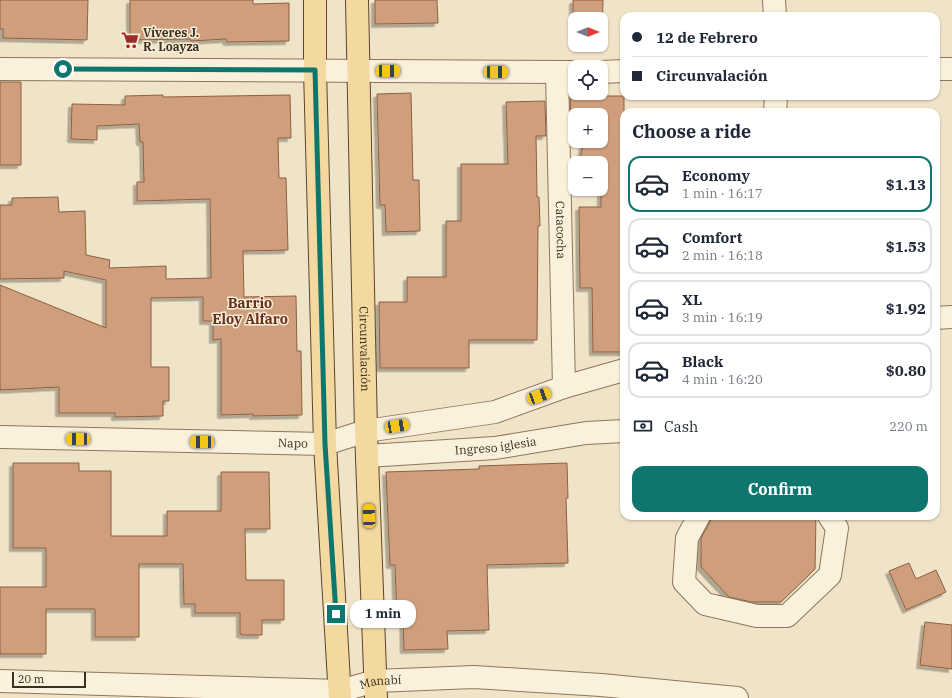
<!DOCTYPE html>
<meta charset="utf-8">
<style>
body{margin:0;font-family:"IBM Plex Serif",serif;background:#f2f2f3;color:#1f2937;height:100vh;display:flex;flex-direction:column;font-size:15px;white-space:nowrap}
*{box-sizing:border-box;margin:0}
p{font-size:13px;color:#747a83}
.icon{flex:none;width:22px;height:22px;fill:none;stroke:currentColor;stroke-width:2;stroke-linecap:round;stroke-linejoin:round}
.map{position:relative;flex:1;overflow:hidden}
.panel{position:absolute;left:620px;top:108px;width:320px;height:412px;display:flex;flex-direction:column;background:#fff;border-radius:12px;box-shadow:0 1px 3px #0004}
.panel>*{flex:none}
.banner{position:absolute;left:620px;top:12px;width:320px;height:88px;border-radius:12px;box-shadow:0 1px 3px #0004;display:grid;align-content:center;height:88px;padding:0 12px;background:#fff}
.needle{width:26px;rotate:90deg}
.controls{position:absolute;left:568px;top:12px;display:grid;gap:8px}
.controls a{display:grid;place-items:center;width:40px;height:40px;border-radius:8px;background:#fff;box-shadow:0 1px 3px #0004;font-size:20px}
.scale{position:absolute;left:12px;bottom:10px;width:74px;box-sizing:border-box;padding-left:4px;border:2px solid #3d2e20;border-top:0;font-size:11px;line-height:14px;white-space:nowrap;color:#3d2e20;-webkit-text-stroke:3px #f7eed8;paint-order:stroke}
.end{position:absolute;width:18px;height:18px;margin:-9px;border:5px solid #0f766e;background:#fff;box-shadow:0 0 0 2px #fff}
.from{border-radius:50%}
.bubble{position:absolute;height:28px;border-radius:12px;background:#fff;box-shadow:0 1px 3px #0004;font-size:13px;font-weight:700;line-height:28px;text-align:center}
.car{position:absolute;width:12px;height:24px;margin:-12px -6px;border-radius:5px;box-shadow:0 0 3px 1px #0007;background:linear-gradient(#f5c518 24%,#345 0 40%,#f5c518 0 76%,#345 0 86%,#f5c518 0)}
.banner b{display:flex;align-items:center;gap:14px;height:38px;font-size:15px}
.banner b+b{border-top:1px solid #e0e1e3}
.banner i{width:10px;height:10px;background:#1f2937}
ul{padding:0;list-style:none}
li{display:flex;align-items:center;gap:12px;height:56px;margin:0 8px 6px;padding:0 4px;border:2px solid #e0e1e3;border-radius:12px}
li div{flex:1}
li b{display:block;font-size:15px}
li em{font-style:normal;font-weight:700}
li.on{border-color:#0f766e}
li>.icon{width:36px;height:36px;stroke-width:1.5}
h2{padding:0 12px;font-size:18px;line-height:48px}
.pay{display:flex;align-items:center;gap:10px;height:44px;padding:0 12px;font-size:15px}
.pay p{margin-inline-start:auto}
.button{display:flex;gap:8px;margin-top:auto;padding:8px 12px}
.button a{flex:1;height:46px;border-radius:12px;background:#0f766e;color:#fff;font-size:16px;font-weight:700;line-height:46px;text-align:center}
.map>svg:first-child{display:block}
.building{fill:#cf9f7d;stroke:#8d5f41;filter:url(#shadow)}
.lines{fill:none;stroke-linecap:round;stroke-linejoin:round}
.minor-casing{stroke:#8d765c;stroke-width:24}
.major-casing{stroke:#5b4430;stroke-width:24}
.minor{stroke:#faf1dc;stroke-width:22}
.major{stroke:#f3d9a0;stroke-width:22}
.route{stroke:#0f766e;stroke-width:5}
.labels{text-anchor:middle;stroke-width:3;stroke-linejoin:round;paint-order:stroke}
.poi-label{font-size:12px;font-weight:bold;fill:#3d2e20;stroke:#f7eed8;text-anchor:start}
.street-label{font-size:12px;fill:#3d2e20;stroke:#f7eed8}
.quarter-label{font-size:14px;font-weight:bold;fill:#6b2e1e;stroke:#f7eed8}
</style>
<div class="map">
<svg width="952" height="698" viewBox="0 0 952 698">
<defs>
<filter id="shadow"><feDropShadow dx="-3.5" dy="3.5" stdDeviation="0" flood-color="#0004"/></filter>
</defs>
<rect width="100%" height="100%" fill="#f0e4c8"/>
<path class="building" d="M0,0H88L87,40L3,38V29H0Z
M130,0H253V4L289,3V41L227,42L226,39L191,41L190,39L130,40Z
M375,0H437L438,23L375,24Z
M573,0H603L602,42H601V19H575V42H573Z
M0,82H21V165H0Z
M570,88H575V93H601V89V96H624V352H593L592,288H580L579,207H601V163H579L584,141H601V115H575V135H571Z
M411,93L413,180H419L420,231L386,232L385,205H380L377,94Z
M163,95V97L290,95L291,138H278L279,178H286L288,250L243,251L244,297L296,296L297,351H301L302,415L253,416V414L221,415V339L213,340V321H203V297L151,298V367H169V401H163V416L115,417V413H59V387L0,390V285L106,328V280L64,271V278L0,279V205H12V198L58,197L59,212L85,211L86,255L110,260L109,268L166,266V279L211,278L210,199L137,201V182H144L143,142H140L139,124L97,126V140L71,139L72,104L125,105V96Z
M545,101L546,136H536L537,197H539L540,226H538L537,340H469V368H380L379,302H407V277H446V221H461V164H508L506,102Z
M13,463H79V471H111V536H167V511H221V472H269L270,529H245L246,580H284V620H262V635H242V634H240V613H195V604H184L183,564H139V637H95V609H46V654H0V587H46V548H13Z
M567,463L568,498H566L568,563L487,565L489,630L447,631L448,649L404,650L403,619H397L395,565H390L386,472L479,469V466Z
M711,516H816L815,569L781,602H751L729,597L701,567V538L710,522Z
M909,563L916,579L936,570L946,592L906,610L889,571Z
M925,622L952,625V669L920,665Z"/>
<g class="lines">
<g class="minor-casing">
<g id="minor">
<path d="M774,0L775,16"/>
<path d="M0,69L575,72"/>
<path d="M936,69H952"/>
<path d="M601,72L624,71"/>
<path id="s1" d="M557,73L564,387"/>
<path d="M775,112L776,96"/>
<path d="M936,318L952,317"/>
<path id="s2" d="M0,437L325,444L366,431L495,412L564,387L624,370"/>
<path id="s3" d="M367,456L495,448L586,433L624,431"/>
<path d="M699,516L687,538L684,582L705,604L757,616H787L830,575L837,528L829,516"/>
<path id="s4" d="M0,681L340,691L375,681L474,677L601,685L737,698"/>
</g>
</g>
<g class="major-casing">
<g id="major">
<path d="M315,0V70L325,444L340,698"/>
<path id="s5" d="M357,0L366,431L376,698"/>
</g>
</g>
<use href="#minor" class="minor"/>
<use href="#major" class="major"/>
</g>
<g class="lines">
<path class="route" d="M63,69L315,70L325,444L336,614"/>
</g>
<defs>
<g id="supermarket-bare" transform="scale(1.38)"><path d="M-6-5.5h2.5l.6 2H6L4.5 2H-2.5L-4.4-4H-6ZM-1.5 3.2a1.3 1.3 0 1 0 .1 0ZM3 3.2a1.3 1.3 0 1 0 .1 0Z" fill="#9e2a2b" stroke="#f7eed8" stroke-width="2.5" paint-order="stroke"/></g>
</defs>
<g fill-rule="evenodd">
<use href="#supermarket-bare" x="130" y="40"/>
</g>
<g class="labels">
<g class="poi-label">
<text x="143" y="37">Víveres J.<tspan x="143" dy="14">R. Loayza</tspan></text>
</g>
<g class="street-label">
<text dy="4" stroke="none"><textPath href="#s1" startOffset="157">Catacocha</textPath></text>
<text dy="4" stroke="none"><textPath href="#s5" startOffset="349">Circunvalación</textPath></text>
<text dy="4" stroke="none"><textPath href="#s2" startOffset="293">Napo</textPath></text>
<text dy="4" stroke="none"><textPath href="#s3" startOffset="129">Ingreso iglesia</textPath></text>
<text dy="4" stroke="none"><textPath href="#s4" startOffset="382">Manabí</textPath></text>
</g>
<g class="quarter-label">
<text x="250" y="308">Barrio<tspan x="250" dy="16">Eloy Alfaro</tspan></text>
</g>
</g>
</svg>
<div class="controls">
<a><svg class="needle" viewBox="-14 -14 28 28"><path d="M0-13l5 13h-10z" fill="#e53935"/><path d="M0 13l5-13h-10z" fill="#747a83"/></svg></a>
<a><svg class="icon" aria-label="locate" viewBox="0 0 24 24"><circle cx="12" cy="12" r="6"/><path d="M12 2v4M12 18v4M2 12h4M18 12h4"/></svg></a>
<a>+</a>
<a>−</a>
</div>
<div class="scale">20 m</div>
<i class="end from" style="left:63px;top:69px"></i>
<i class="end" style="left:336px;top:614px"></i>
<div class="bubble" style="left:350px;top:600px;width:66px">1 min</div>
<i class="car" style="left:388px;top:71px;rotate:90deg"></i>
<i class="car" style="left:496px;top:72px;rotate:90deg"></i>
<i class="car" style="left:539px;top:396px;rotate:70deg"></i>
<i class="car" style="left:397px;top:426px;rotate:81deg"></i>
<i class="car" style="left:78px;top:439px;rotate:271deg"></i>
<i class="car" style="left:202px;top:442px;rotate:271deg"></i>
<i class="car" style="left:369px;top:516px;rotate:358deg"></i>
<div class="banner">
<b><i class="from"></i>12 de Febrero</b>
<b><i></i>Circunvalación</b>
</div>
<section class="panel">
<h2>Choose a ride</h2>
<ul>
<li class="on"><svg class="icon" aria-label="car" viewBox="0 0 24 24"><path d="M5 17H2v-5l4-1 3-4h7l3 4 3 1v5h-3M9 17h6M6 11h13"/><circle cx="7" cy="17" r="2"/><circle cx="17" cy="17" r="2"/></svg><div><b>Economy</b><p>1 min · 16:17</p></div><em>$1.13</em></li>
<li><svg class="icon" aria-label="car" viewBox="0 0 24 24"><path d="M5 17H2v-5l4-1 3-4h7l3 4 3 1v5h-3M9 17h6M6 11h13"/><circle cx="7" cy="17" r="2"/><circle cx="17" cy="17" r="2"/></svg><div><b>Comfort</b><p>2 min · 16:18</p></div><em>$1.53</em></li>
<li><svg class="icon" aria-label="car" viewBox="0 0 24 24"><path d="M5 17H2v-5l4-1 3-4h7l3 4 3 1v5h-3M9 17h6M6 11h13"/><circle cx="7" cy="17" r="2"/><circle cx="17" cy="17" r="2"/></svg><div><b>XL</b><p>3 min · 16:19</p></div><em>$1.92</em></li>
<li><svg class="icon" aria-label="car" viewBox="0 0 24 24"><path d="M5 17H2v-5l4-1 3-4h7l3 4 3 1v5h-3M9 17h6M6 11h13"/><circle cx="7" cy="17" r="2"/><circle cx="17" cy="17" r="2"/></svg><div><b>Black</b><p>4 min · 16:20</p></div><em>$0.80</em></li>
</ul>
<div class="pay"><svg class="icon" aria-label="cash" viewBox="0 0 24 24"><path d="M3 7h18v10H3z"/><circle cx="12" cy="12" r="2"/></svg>Cash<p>220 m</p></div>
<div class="button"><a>Confirm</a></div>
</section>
</div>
